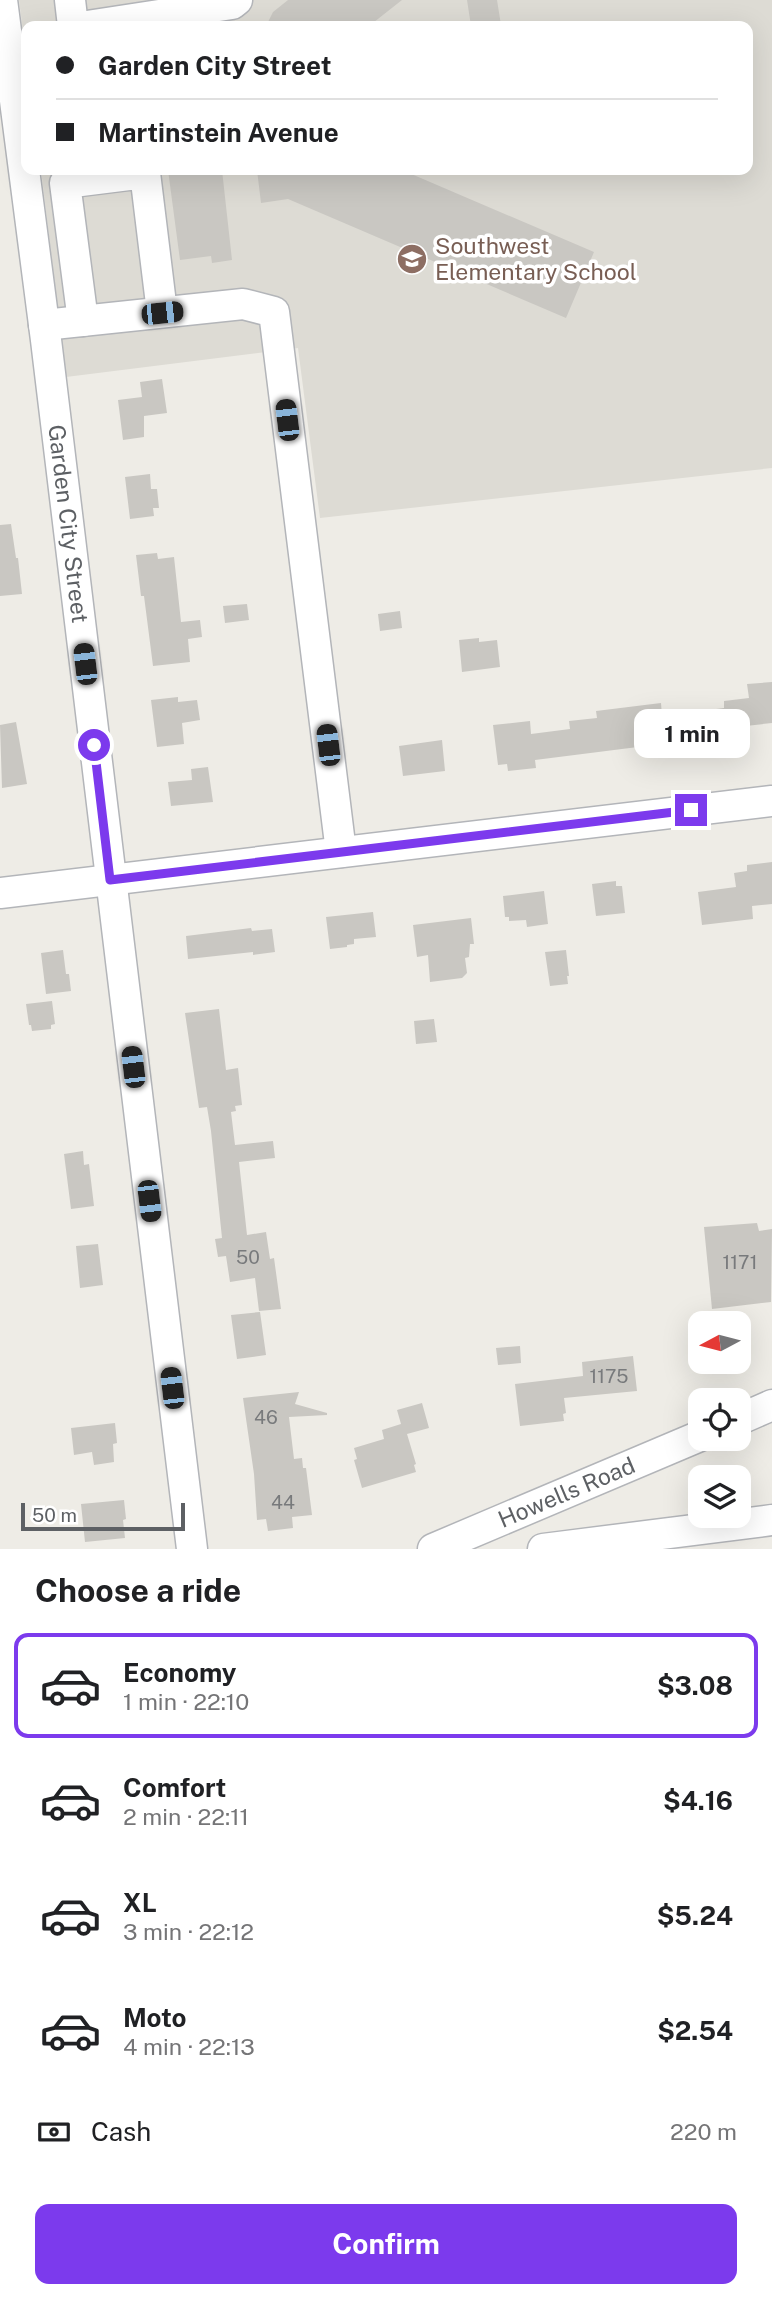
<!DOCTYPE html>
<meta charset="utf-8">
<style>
body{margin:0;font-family:"Public Sans",sans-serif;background:#f6f6f6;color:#202124;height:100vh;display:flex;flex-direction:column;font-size:26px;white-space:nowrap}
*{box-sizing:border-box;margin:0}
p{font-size:23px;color:#757577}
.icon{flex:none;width:38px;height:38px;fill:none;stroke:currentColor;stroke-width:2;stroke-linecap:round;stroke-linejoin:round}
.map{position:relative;height:1549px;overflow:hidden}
.drawer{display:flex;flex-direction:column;background:#fff;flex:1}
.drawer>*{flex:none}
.banner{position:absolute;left:21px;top:21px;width:732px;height:154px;border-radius:14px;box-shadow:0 7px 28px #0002;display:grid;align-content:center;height:154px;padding:0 35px;background:#fff}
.needle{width:46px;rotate:263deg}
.buttons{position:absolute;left:688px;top:1311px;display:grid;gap:14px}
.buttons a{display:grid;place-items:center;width:63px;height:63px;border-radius:14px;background:#fff;box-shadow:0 7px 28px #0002;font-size:35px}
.scale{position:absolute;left:21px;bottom:18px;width:164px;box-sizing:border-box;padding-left:7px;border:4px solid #5d6064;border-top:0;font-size:19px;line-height:24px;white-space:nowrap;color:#5d6064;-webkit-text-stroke:5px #fff;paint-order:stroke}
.end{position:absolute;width:32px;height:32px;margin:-16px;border:9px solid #7c3aed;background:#fff;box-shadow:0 0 0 4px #fff}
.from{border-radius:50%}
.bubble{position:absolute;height:49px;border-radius:14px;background:#fff;box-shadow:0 7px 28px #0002;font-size:23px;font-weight:700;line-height:49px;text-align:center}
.car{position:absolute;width:21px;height:42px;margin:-21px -10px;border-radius:9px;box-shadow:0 0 5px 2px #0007;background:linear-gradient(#222 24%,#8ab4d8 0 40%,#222 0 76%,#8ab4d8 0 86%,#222 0)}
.banner b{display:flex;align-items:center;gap:24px;height:66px;font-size:26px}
.banner b+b{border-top:2px solid #e0e0e0}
.banner i{width:18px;height:18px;background:#202124}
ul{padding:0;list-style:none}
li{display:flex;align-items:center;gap:21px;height:105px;margin:0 14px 10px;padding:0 21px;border:4px solid transparent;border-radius:14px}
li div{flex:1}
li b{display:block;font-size:26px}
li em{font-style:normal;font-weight:700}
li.active{border-color:#7c3aed}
li>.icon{width:63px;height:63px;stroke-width:1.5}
h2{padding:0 35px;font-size:32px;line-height:84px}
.pay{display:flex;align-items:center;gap:18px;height:77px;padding:0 35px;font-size:26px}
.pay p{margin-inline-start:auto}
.cta{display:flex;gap:14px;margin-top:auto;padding:14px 35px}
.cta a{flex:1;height:80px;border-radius:14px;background:#7c3aed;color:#fff;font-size:28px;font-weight:700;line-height:80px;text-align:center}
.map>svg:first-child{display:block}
.education{fill:#dddbd4}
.building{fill:#c9c7c2}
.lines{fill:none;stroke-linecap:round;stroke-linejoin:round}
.minor-casing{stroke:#b3b5b9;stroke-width:33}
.minor{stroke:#fff;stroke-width:30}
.route{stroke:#7c3aed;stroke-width:9}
.labels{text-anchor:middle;stroke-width:7;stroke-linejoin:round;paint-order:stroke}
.number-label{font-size:19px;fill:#787a7c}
.education-label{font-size:23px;fill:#785e54;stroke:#fff;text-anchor:start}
.street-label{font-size:23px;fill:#5d6064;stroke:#fff}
</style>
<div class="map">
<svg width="772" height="1549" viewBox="0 0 772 1549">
<rect width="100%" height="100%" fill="#eeece6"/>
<path class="education" d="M19,0H772V468L320,518L298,348L66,377L41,170H747V26H26V55Z"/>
<path class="building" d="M288,0H402L369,26H266L273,12Z
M467,0H497L501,25L471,26Z
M168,170H222L232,260L212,263L211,256L180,260Z
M257,170H402L594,252L566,318L288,199L261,203Z
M162,379L167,413L144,416V437L123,440L118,400L142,397L140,382Z
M150,474L151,489H157L159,508H153L154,516L130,519L125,477Z
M11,524L16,558H18L22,594L0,596V525Z
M157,553L158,559L174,557L181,622L200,620L202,637L188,639L190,662L153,666L144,596H141L136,555Z
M247,604L249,620L225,623L223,606Z
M400,611L402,628L380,631L378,614Z
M479,638V642L497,640L500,667L462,672L459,640Z
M772,682V723L700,731L701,739L535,760L536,768L508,771L507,764L498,765L493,725L530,721L531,734L570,729L569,721L597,718L596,711L661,703L662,716L724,708V701L749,698L747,684Z
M178,697V702L197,700L200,720L182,723L184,744L157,747L151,700Z
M16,722L27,784L2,788L0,725Z
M442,740L445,771L403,776L399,746Z
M208,767L213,802L171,806L168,782L192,780L191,769Z
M772,862V904L752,906L753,919L702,925L698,892L736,887L734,873L747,871V865Z
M616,881V886H622L625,913L596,916L592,884Z
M544,891L548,924L527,927L526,920L509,921V917H505L503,896Z
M373,912L376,937L354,939V944L347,945V947L330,949L326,917Z
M471,918L474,944H470L469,957L465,958L467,973L462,978L430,982L428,955L417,957L413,925Z
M251,928L252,931L272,929L275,952L253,955V952L188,959L186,936Z
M63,950L66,974H69L71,991L46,994L41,953Z
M566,950L569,976H567L568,984L550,986L545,952Z
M52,1001L55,1024L51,1025V1029L32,1031L31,1025H29L26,1004Z
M219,1009L226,1070L238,1068L242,1105L235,1106L236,1111L231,1112L235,1145L273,1141L275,1158L239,1162L247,1235L266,1232L270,1259L274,1258L281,1309L259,1311L255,1278L230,1282L226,1256L218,1257L215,1239L222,1238L211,1131L207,1107L199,1108L185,1013Z
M434,1019L437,1042L416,1044L414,1021Z
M83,1151L84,1165L89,1164L94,1206L71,1209L64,1154Z
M757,1223L759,1231L772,1229L771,1302L712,1309L704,1227Z
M98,1244L103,1285L80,1288L76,1246Z
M260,1312L266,1355L237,1359L231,1315Z
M520,1346L521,1363L498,1365L496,1348Z
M633,1356L637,1391L564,1398L566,1413L563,1414L564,1421L520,1426L515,1384L583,1376L582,1362Z
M299,1392L295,1404L327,1413V1415L289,1417L294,1459L302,1458L303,1468H306L312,1515L292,1517L293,1528L268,1531L266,1519L257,1520L254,1474L243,1398Z
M422,1403L429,1428L407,1434L416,1464L414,1465L416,1472L362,1488L354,1460L357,1459L354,1448L384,1439L382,1430L401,1424L397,1410Z
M115,1423L117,1443L113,1444L114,1462L94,1465L92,1452L74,1455L71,1428Z
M124,1500L126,1519L123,1520L125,1538L85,1542L81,1504Z"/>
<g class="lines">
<g class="minor-casing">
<g id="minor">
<path id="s1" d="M2,0L46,340L192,1549"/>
<path d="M70,0L73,26"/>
<path d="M87,26L232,4L237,0"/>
<path d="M83,321L65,183L145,173L162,312"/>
<path d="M44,325L243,304L274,312L341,852"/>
<path d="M0,893L772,801"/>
<path d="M738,1420L772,1405"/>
<path id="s2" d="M433,1549L700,1436"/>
<path d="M543,1549L772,1520"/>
</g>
</g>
<use href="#minor" class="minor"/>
</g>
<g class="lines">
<path class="route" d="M94,745L110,880L691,810"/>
</g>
<defs>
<g id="school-disc" transform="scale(1.575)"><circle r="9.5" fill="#8d6e63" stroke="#fff"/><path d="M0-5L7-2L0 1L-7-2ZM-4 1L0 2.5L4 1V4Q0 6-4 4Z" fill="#fff"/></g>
</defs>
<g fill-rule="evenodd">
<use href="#school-disc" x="412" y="259"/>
</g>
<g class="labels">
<g class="number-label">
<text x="248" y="1264">50</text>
<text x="740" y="1269">1171</text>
<text x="609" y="1383">1175</text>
<text x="266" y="1424">46</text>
<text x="283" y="1509">44</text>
</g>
<g class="education-label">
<text x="435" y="254">Southwest<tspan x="435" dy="26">Elementary School</tspan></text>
</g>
<g class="street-label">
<text dy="8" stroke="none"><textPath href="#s1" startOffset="528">Garden City Street</textPath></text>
<text dy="8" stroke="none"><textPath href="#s2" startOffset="145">Howells Road</textPath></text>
</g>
</g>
</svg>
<div class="buttons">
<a><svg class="needle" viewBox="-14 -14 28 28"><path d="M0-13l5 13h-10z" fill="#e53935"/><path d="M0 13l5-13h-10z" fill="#757577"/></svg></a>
<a><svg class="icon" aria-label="locate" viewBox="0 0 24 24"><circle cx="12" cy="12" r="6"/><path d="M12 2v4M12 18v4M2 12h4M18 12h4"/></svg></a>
<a><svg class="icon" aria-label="layers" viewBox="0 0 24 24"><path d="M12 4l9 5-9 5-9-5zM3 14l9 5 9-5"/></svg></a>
</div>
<div class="scale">50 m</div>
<i class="end from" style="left:94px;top:745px"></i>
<i class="end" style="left:691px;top:810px"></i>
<div class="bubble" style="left:634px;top:709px;width:116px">1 min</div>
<i class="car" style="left:162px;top:313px;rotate:84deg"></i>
<i class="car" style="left:287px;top:420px;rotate:353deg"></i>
<i class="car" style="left:85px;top:664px;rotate:353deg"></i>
<i class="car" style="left:328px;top:745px;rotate:353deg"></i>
<i class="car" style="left:133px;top:1067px;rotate:353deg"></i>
<i class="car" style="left:149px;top:1201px;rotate:173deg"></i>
<i class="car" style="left:172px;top:1388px;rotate:353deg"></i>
<div class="banner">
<b><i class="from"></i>Garden City Street</b>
<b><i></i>Martinstein Avenue</b>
</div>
</div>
<section class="drawer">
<h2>Choose a ride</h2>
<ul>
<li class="active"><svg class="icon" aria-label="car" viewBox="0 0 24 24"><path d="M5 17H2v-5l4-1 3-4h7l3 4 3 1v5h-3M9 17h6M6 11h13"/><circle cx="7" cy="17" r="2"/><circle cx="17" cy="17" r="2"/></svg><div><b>Economy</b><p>1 min · 22:10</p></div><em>$3.08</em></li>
<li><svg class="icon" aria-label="car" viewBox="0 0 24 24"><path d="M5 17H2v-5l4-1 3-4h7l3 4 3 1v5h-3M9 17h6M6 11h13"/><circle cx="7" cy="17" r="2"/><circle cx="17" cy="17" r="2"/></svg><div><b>Comfort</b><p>2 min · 22:11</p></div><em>$4.16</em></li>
<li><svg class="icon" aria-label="car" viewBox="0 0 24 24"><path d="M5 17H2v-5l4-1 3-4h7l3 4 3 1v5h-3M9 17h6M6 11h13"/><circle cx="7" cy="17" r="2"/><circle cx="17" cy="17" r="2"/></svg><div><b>XL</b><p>3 min · 22:12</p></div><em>$5.24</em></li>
<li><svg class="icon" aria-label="car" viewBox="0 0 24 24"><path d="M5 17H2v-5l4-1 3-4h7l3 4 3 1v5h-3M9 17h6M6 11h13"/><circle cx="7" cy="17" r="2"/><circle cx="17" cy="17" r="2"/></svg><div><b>Moto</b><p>4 min · 22:13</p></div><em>$2.54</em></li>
</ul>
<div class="pay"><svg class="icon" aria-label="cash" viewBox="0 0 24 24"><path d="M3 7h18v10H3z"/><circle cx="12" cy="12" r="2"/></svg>Cash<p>220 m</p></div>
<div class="cta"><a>Confirm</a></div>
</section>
